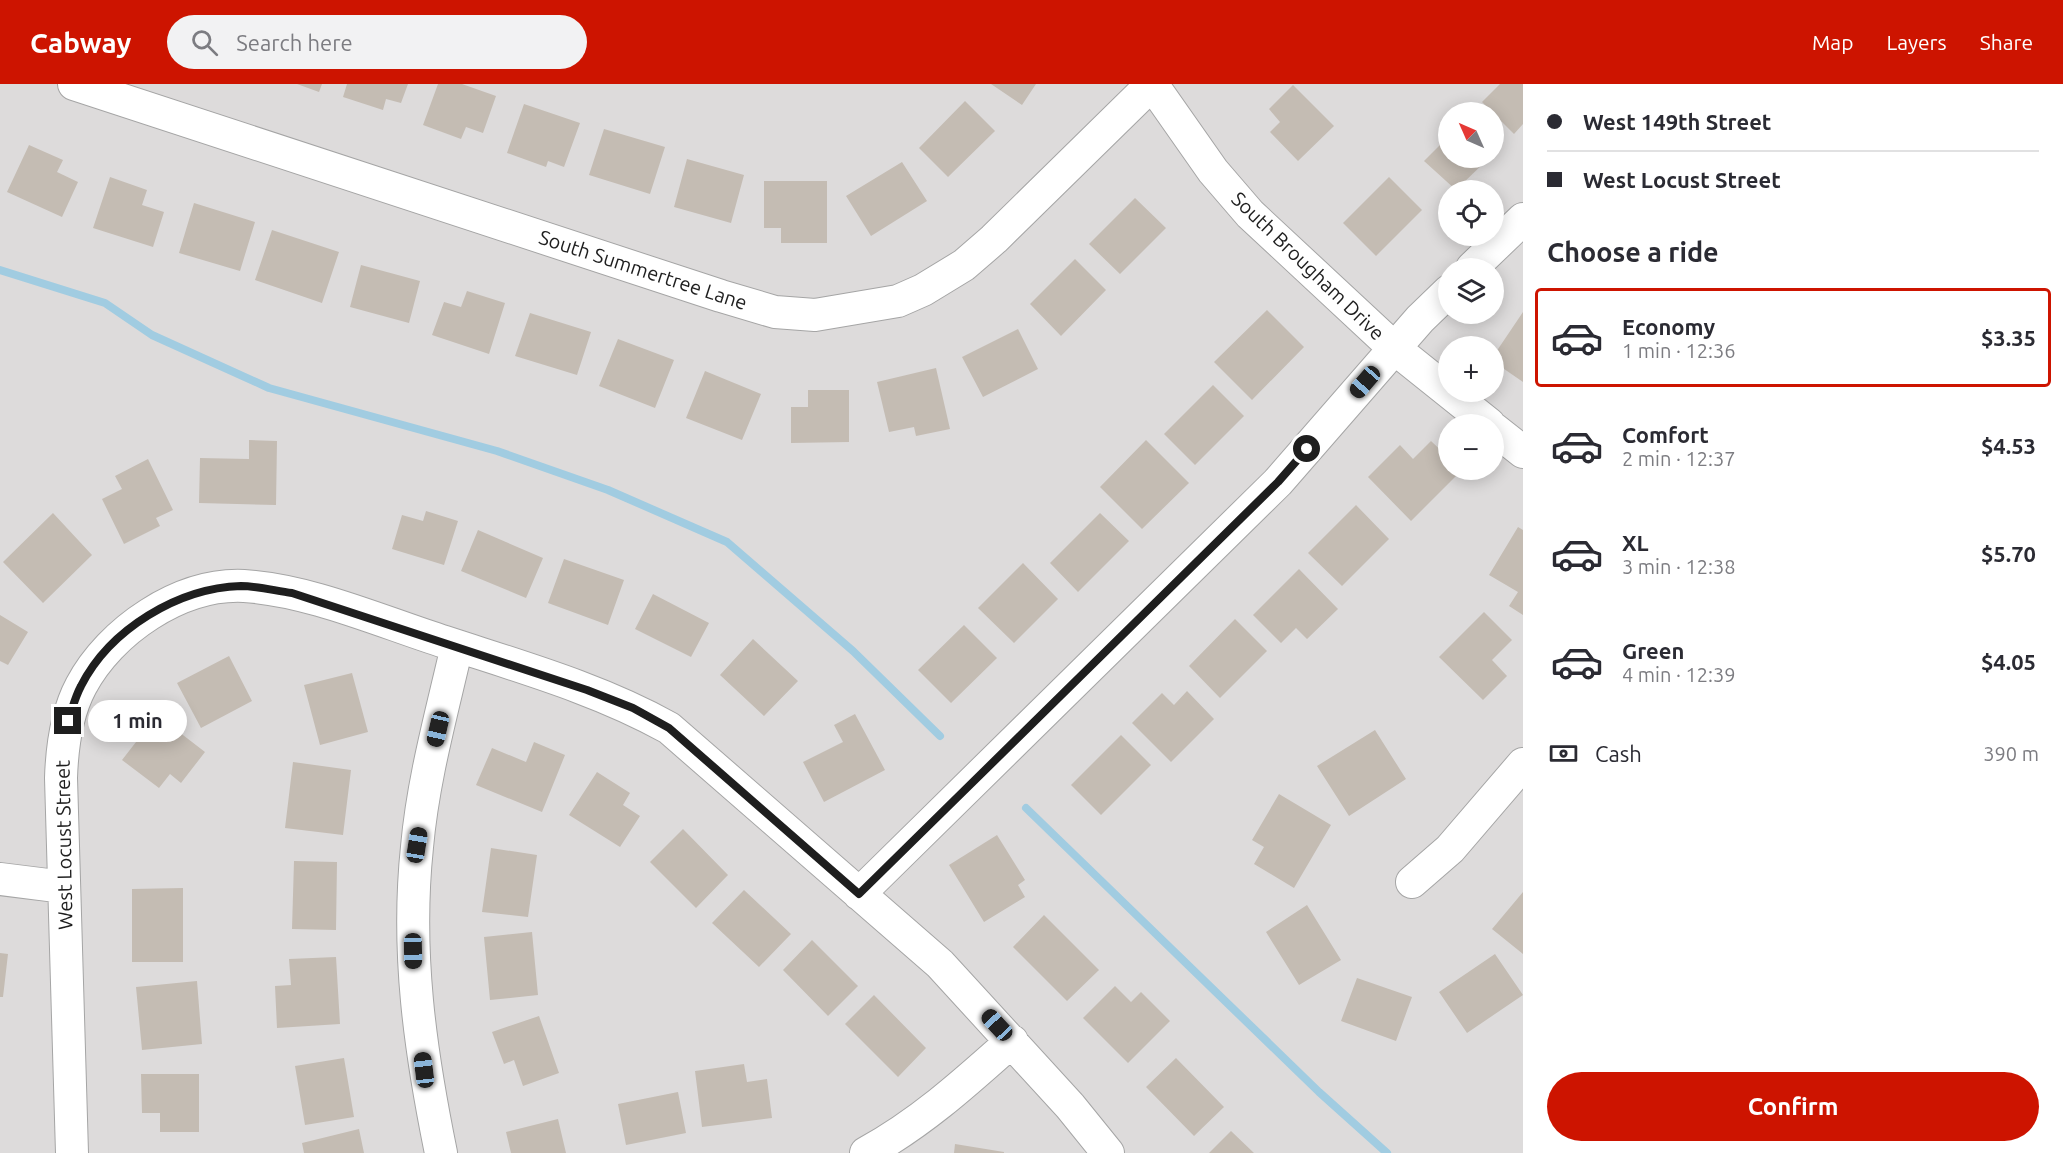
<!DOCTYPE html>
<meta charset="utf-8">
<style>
body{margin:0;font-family:Ubuntu,sans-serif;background:#f2f2f3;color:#2b2b33;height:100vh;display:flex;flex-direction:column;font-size:22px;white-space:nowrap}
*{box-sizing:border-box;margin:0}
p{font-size:20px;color:#7c7c81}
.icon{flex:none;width:33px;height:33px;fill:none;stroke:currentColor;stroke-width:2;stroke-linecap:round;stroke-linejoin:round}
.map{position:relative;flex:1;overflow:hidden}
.side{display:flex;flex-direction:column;background:#fff;width:540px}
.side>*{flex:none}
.top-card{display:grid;align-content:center;height:132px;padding:0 24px;background:#fff}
.needle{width:39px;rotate:315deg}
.controls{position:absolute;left:1438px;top:18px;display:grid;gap:12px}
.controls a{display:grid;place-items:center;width:66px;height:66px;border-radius:50%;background:#fff;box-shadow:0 3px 15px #0003;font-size:30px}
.end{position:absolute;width:27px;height:27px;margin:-14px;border:8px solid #1e1e1e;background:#fff;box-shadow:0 0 0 3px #fff}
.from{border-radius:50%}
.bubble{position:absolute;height:42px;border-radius:21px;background:#fff;box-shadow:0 3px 15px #0003;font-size:20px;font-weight:700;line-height:42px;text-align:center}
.car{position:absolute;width:18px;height:36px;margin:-18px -9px;border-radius:8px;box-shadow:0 0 4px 2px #0007;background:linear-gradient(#222 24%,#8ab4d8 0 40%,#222 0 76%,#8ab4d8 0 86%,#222 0)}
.top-card b{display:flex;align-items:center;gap:21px;height:57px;font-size:22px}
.top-card b+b{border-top:2px solid #e1e1e2}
.top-card i{width:15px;height:15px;background:#2b2b33}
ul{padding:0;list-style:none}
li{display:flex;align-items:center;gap:18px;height:99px;margin:0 12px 9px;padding:0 12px;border:3px solid transparent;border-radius:6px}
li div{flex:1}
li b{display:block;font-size:22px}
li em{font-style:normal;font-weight:700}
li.current{border-color:#cd1400}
li>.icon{width:54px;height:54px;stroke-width:1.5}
h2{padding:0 24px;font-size:27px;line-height:72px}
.pay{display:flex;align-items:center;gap:15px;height:66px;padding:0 24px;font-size:22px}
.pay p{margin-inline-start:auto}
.primary-button{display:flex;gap:12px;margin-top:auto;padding:12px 24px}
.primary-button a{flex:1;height:69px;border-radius:36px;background:#cd1400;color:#fff;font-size:24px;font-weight:700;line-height:69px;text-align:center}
header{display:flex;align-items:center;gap:36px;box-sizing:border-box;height:84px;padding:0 30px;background:#cd1400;color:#fff}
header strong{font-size:28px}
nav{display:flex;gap:33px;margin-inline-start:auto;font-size:21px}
.search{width:420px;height:54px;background:#f2f2f3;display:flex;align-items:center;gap:15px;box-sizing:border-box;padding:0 21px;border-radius:33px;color:#7c7c81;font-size:22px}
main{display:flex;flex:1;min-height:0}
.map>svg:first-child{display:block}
.residential{fill:#dddbdb;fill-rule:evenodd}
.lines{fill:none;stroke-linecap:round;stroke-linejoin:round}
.stream{stroke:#a1cce1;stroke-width:8}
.building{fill:#c4bcb3}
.minor-casing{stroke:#a5a5a5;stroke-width:34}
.minor{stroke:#fff;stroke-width:32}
.route{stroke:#1e1e1e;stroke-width:8}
.labels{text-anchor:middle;stroke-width:5;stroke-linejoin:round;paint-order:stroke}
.street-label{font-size:20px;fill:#1e1e1e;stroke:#fff}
</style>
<header>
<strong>Cabway</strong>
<div class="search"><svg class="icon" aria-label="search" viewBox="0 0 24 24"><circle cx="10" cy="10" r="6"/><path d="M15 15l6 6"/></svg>Search here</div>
<nav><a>Map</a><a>Layers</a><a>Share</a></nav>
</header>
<main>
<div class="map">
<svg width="1523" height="1069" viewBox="0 0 1523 1069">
<rect width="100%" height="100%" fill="#f0ede4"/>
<path class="residential" d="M0,0H1523V1069H0ZM1449,28H1494V74H1449ZM1449,106H1494V152H1449ZM1449,184H1494V230H1449ZM1449,262H1494V308H1449ZM1449,340H1494V386H1449Z"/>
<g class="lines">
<path class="stream" d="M0,186L105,219L152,251L269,304L497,367L608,406L727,458L853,567L940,652
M1026,724L1319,1008L1387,1069"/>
</g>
<path class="building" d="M297,0H322L319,8Z
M347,0H408L401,19L386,15L383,26L343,13Z
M438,0H462L496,12L483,49L466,43L461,55L423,41Z
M991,0H1036L1022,21Z
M1500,0H1523V40L1514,50L1482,18Z
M1293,1L1334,42L1298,77L1270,48L1280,38L1269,25Z
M965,17L995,47L948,93L919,64Z
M524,20L580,39L564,83L548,77L546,83L507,69Z
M604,45L665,63L650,110L589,91Z
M1449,52V74H1489L1456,106L1424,77Z
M29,61L63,76L57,88L78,98L62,133L7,108Z
M687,75L744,91L731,139L674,123Z
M902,78L927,117L871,152L846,112Z
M110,93L147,106L142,121L164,128L153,163L93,144Z
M1389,93L1422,126L1376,172L1343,139Z
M764,97H827V159H781V144H764Z
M1135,114L1166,144L1120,190L1089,160Z
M194,119L255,138L240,187L179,169Z
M272,146L339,168L322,219L255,196Z
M1075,175L1106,206L1061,252L1030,220Z
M361,181L420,197L409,239L350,223Z
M467,207L505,219L489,270L432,251L444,218L461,223Z
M1267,226L1304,263L1252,316L1214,278Z
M1523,228V298L1494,278V271Z
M530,229L591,248L577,291L515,272Z
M1018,245L1038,285L983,313L962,273Z
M618,255L674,276L655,324L599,302Z
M936,284L950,345L916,352L914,343L889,348L877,298Z
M705,287L761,310L742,356L686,334Z
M1213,301L1244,332L1195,381L1164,350Z
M808,306H849V358L791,359V323H808Z
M249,356L277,357L276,421L199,419L200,374L249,375Z
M1146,356L1189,399L1142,445L1100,403Z
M1431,357L1449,374V386H1462L1411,437L1368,393L1400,361L1413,375Z
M148,375L173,426L156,434L160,442L124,460L102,415L122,405L115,392Z
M1356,421L1389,455L1342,502L1308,469Z
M426,427L458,437L444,481L392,465L402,431L423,437Z
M53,429L92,471L43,519L3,478Z
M1100,429L1129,457L1078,508L1050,479Z
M1518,443L1523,446V531L1509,522L1518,508L1489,491Z
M478,446L543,474L526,514L461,487Z
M564,475L624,496L608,541L548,519Z
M1023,479L1058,515L1014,559L978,524Z
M1299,485L1338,525L1307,555L1296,544L1281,559L1253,531Z
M653,510L709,539L691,573L635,545Z
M1484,528L1512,556L1492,576L1507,592L1483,616L1439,573Z
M0,531L28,548L8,581L0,577Z
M1235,535L1267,567L1220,614L1189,582Z
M964,541L997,574L951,619L918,586Z
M753,555L798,597L764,632L720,591Z
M229,572L252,617L201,644L177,599Z
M352,589L368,648L320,661L304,601Z
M1187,607L1214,635L1171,678L1132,639L1162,609L1174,621Z
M855,630L885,686L824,718L803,678L843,658L834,641Z
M157,631L205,668L181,699L170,690L159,704L122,676Z
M1375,646L1406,695L1349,732L1317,682Z
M1121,651L1151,681L1101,731L1071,701Z
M534,658L565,671L542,728L476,701L492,664L526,678Z
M293,678L351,686L343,751L285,744Z
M597,688L630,709L623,721L640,732L620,763L569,731Z
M1279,710L1331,741L1294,804L1254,780L1264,763L1252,756Z
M683,745L728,791L696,824L650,778Z
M997,751L1025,796L1018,801L1025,813L984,838L949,781Z
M491,764L537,771L528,833L482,828Z
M294,777L337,778L336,846L292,845Z
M183,804V878H132V805Z
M744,806L791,850L759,883L712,839Z
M1523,808V870L1492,845Z
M1307,821L1341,876L1299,901L1266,848Z
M1044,831L1099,886L1067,917L1013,863Z
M532,848L538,911L490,916L484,853Z
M812,856L858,902L828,932L783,886Z
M0,869L8,870L3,913H0Z
M1495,870L1523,911L1467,949L1439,908Z
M336,873L340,940L277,944L275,902L291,901L289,875Z
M1357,894L1412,913L1396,957L1341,937Z
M197,897L202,960L142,966L136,903Z
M1115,902L1131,918L1141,908L1170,937L1128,979L1083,934Z
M874,911L926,964L898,993L845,940Z
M539,932L559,989L523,1002L514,976L504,980L492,948Z
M344,974L354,1033L305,1041L295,982Z
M1176,974L1224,1023L1194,1052L1146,1003Z
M744,980L747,998L767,995L772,1034L702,1043L695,987Z
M141,990H199V1048H160V1029H142Z
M678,1008L686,1049L626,1061L618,1020Z
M558,1035L566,1069H511L506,1048Z
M359,1045L364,1069H304L302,1059Z
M1231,1047L1254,1069H1209Z
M955,1060L1004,1068V1069H954Z"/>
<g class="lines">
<g class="minor-casing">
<path id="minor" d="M74,0L721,212L775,228L815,231L898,217L923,206L964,181L994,155L1152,0
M1152,0L1213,87L1250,130L1394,264L1489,340
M1472,184L1523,135
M1494,345L1523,368
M0,795L64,803
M1412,798L1450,765L1523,680
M859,810L1278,398L1420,235L1449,207
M72,1069L61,694C62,663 66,630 81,602C110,547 180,499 244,502C310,506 382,538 445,558C521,583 599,605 669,644L940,880L1070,1022L1108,1069
M441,1069C420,966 406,868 417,763C423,695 442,628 457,562
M866,1069C921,1039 966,998 1012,957"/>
</g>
<use href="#minor" class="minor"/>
</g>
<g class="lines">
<path class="route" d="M68,637C72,626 75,613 81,602C110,545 178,504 241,502C258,502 276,507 292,509L587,606L633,624L669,644L859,810L1278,398L1307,365"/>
</g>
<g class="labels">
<g class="street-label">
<text transform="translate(1308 182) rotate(44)" y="7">South Brougham Drive</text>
<text transform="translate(643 186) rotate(18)" y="7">South Summertree Lane</text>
<text transform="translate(64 761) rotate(-91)" y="7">West Locust Street</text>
</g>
</g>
</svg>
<div class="controls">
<a><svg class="needle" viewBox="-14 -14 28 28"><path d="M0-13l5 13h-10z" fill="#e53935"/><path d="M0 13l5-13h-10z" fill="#7c7c81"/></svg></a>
<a><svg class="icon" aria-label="locate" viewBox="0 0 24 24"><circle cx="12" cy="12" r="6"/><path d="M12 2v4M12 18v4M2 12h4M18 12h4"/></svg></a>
<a><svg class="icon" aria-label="layers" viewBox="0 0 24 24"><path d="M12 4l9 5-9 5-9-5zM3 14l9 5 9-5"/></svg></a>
<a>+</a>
<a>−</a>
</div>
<i class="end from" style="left:1307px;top:365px"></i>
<i class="end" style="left:68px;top:637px"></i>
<div class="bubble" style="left:88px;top:616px;width:99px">1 min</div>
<i class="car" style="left:1365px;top:298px;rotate:221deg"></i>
<i class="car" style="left:438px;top:645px;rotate:193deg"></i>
<i class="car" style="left:417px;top:761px;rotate:9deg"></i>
<i class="car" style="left:413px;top:867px;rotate:179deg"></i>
<i class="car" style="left:997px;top:941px;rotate:317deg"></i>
<i class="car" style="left:424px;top:986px;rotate:353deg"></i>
</div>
<section class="side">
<div class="top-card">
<b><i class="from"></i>West 149th Street</b>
<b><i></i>West Locust Street</b>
</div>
<h2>Choose a ride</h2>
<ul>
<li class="current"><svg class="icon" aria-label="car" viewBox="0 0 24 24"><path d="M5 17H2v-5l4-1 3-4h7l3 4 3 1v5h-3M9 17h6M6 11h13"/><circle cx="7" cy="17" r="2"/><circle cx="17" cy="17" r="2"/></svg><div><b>Economy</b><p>1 min · 12:36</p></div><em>$3.35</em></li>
<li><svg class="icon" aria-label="car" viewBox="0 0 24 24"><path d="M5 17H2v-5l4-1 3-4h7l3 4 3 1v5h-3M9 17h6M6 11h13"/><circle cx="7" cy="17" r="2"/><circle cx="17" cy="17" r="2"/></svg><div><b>Comfort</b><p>2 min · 12:37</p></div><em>$4.53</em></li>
<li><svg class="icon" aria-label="car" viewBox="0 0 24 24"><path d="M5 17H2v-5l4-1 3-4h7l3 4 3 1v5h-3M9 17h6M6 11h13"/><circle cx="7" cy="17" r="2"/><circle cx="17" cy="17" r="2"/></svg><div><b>XL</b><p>3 min · 12:38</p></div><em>$5.70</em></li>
<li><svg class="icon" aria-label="car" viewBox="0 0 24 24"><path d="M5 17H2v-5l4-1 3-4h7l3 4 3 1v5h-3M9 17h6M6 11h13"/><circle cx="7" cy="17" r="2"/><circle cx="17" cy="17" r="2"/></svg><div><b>Green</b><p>4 min · 12:39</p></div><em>$4.05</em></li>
</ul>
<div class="pay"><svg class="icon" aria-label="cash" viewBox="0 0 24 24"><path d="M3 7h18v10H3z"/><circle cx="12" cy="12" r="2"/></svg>Cash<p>390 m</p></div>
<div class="primary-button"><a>Confirm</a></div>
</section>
</main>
